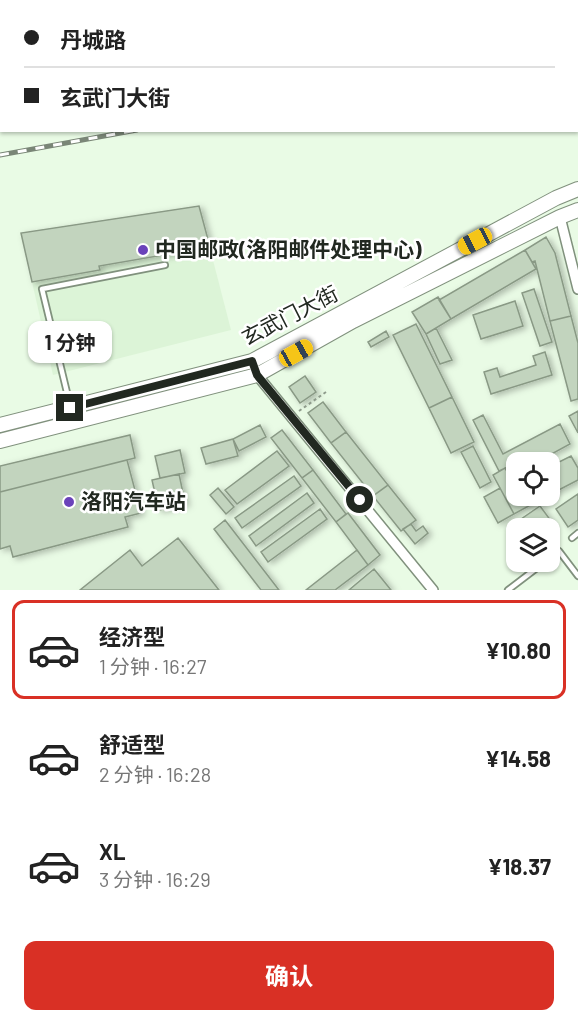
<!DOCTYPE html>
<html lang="zh">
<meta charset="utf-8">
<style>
body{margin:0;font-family:Barlow,"Noto Sans SC",sans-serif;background:#f2f2f2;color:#222;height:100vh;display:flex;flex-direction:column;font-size:22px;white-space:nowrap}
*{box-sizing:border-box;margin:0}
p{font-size:20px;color:#767676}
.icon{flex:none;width:33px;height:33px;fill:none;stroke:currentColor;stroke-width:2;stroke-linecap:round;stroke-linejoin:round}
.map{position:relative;height:590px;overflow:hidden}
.details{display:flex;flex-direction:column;background:#fff;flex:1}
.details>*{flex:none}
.banner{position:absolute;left:0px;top:0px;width:579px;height:132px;box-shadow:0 2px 4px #0004;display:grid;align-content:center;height:132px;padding:0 24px;background:#fff}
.fabs{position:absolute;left:506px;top:452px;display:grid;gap:12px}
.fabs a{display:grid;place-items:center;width:54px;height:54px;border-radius:12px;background:#fff;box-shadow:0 2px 4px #0004;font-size:30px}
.end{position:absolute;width:27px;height:27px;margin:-14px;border:8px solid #212820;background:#fff;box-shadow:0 0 0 3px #fff}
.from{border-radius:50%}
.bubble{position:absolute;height:42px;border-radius:12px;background:#fff;box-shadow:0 2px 4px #0004;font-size:20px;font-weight:700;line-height:42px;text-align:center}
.car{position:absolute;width:18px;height:36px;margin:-18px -9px;border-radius:8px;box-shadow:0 0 4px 2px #0007;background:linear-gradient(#f5c518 24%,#345 0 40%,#f5c518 0 76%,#345 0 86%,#f5c518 0)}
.banner b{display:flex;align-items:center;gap:21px;height:57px;font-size:22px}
.banner b+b{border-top:2px solid #e0e0e0}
.banner i{width:15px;height:15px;background:#222}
ul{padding:10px 0 0;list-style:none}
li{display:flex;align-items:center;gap:18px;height:99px;margin:0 12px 9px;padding:0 12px;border:3px solid transparent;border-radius:12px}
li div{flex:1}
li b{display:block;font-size:22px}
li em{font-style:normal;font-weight:700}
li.selected{border-color:#d93025}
li>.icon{width:54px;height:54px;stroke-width:1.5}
.primary-button{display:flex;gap:12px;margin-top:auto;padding:12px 24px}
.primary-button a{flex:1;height:69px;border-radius:12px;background:#d93025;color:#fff;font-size:24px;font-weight:700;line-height:69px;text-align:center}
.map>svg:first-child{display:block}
.built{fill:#dcf4d7}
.building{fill:#c2d4be;stroke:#899985;stroke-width:1.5;filter:url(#shadow)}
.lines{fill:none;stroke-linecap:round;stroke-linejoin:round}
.lane-casing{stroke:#80917d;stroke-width:8}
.street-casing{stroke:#80917d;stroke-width:12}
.secondary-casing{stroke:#80917d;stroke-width:16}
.path{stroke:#8e9b8b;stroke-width:2;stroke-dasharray:3 3;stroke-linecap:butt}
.lane{stroke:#fff;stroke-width:4.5}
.street{stroke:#fff;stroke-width:9}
.secondary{stroke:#fff;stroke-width:14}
.rail-casing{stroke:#7a8677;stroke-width:5}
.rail{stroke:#fff;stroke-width:3;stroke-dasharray:9;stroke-linecap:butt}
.route{stroke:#212820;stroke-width:8}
.poi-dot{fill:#6a42ba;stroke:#fff;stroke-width:2}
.labels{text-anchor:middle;stroke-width:5;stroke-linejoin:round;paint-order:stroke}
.poi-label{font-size:21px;font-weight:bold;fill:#212820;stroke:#fff;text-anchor:start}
.street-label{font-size:21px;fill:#212820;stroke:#fff}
</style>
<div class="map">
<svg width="578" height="590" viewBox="0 0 578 590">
<defs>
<filter id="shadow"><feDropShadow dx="3.5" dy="2" stdDeviation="3" flood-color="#0004"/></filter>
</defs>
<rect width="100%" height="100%" fill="#e9fbe5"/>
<path class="built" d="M199,206L231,330L53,375L21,233Z"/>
<path class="building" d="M199,206L210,247L99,266L100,270L32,282L21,233Z
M546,237L555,253L571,316L550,321L535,261L532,262L525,250Z
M525,250L536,269L451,319L439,300Z
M534,289L552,342L540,346L522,293Z
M438,297L451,319L426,334L412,312Z
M515,301L523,326L481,339L473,315Z
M571,316L578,343V399L571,401L550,321Z
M416,324L452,397L429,408L393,335Z
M436,328L452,360L440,364L426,334Z
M386,331L389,337L371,347L368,342Z
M545,352L552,375L491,394L484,372L497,368L500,377L536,365L533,356Z
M305,376L316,392L300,403L289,387Z
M452,397L474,442L451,453L429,408Z
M323,402L346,432L331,443L308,413Z
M578,411V433L569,416Z
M483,415L503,454L560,424L570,444L537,462H516V472L512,465L499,471L473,420Z
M260,425L266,437L239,451L233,439Z
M282,430L313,470L302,478L271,438Z
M346,432L388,485L373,496L331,443Z
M130,435L135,458L0,492V466Z
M233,439L238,456L206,464L201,448Z
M473,446L491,482L480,488L461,452Z
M180,450L185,473L160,478L155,456Z
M277,451L289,466L237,504L225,490Z
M571,456L578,468V480L551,494L549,491V467Z
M127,460L141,513L125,517L128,527L13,557L10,546L0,549V492Z
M505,468L516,488V495H549V491L551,494L514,514L493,475Z
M313,470L346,514L336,522L302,478Z
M179,474L183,493L156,498L152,480Z
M294,476L301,486L242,528L235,518Z
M388,485L416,520L401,531L373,496Z
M218,488L234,507L226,514L210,495Z
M500,488L514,514L498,523L484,497Z
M183,493L186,504L159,510L156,498Z
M307,493L314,503L256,546L249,536Z
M578,494V520L568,527L556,509Z
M540,506L554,525L549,528H516V533L511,526Z
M320,509L327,519L268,562L261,552Z
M348,513L380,555L368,565L336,522Z
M225,520L279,590H261L214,529Z
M411,524L416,531L423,526L428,533L415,544L403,529Z
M178,538L219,590H80L130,550L142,566Z
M357,550L368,565L335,590H306Z
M374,569L391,590H349Z"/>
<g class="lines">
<g class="lane-casing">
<path id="lane" d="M70,405L42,289L165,265
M572,538L578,533
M549,559L559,551L578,576
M508,590L546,561"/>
</g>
<g class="street-casing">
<path id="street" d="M560,217L578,289
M252,361L257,375L433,590"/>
</g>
<g class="secondary-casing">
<path id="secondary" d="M0,425L252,361L556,198L578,189
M0,441L257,375L353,321L560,217L578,210"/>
</g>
<path class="path" d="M299,411L326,392"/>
<use href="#lane" class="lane"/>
<use href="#street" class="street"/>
<use href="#secondary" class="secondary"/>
<g class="rail-casing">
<path id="rail" d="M0,155L137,130"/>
</g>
<use href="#rail" class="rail"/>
</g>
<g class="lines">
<path class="route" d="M70,408L252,361L257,375L360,500"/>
</g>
<g class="poi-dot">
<circle cx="143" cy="250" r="6"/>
<circle cx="69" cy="502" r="6"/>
</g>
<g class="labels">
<g class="poi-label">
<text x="155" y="257">中国邮政(洛阳邮件处理中心)</text>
<text x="81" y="509">洛阳汽车站</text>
</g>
<g class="street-label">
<text transform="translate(290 316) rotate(-27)" y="7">玄武门大街</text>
</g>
</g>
</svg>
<div class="fabs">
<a><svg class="icon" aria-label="locate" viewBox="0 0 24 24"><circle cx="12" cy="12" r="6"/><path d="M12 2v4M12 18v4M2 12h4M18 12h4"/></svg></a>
<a><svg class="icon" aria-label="layers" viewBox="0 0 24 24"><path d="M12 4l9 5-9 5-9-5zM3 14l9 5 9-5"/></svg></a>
</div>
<i class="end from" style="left:360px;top:500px"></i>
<i class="end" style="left:70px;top:408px"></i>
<div class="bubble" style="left:28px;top:321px;width:84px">1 分钟</div>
<i class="car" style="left:475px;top:241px;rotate:242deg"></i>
<i class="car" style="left:296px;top:353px;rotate:61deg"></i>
<div class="banner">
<b><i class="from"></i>丹城路</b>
<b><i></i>玄武门大街</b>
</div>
</div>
<section class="details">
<ul>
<li class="selected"><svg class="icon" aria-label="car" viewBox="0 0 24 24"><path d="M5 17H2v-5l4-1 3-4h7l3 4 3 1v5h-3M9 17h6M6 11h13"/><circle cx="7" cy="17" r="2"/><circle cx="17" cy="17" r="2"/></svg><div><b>经济型</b><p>1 分钟 · 16:27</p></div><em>¥10.80</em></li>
<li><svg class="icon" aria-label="car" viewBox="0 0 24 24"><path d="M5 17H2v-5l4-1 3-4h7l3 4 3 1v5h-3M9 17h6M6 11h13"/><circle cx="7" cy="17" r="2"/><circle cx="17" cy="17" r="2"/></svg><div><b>舒适型</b><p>2 分钟 · 16:28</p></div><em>¥14.58</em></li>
<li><svg class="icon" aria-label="car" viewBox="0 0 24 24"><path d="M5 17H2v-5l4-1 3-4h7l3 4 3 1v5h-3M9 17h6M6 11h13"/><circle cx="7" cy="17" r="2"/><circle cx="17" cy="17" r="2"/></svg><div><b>XL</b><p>3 分钟 · 16:29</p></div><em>¥18.37</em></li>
</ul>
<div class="primary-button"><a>确认</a></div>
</section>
